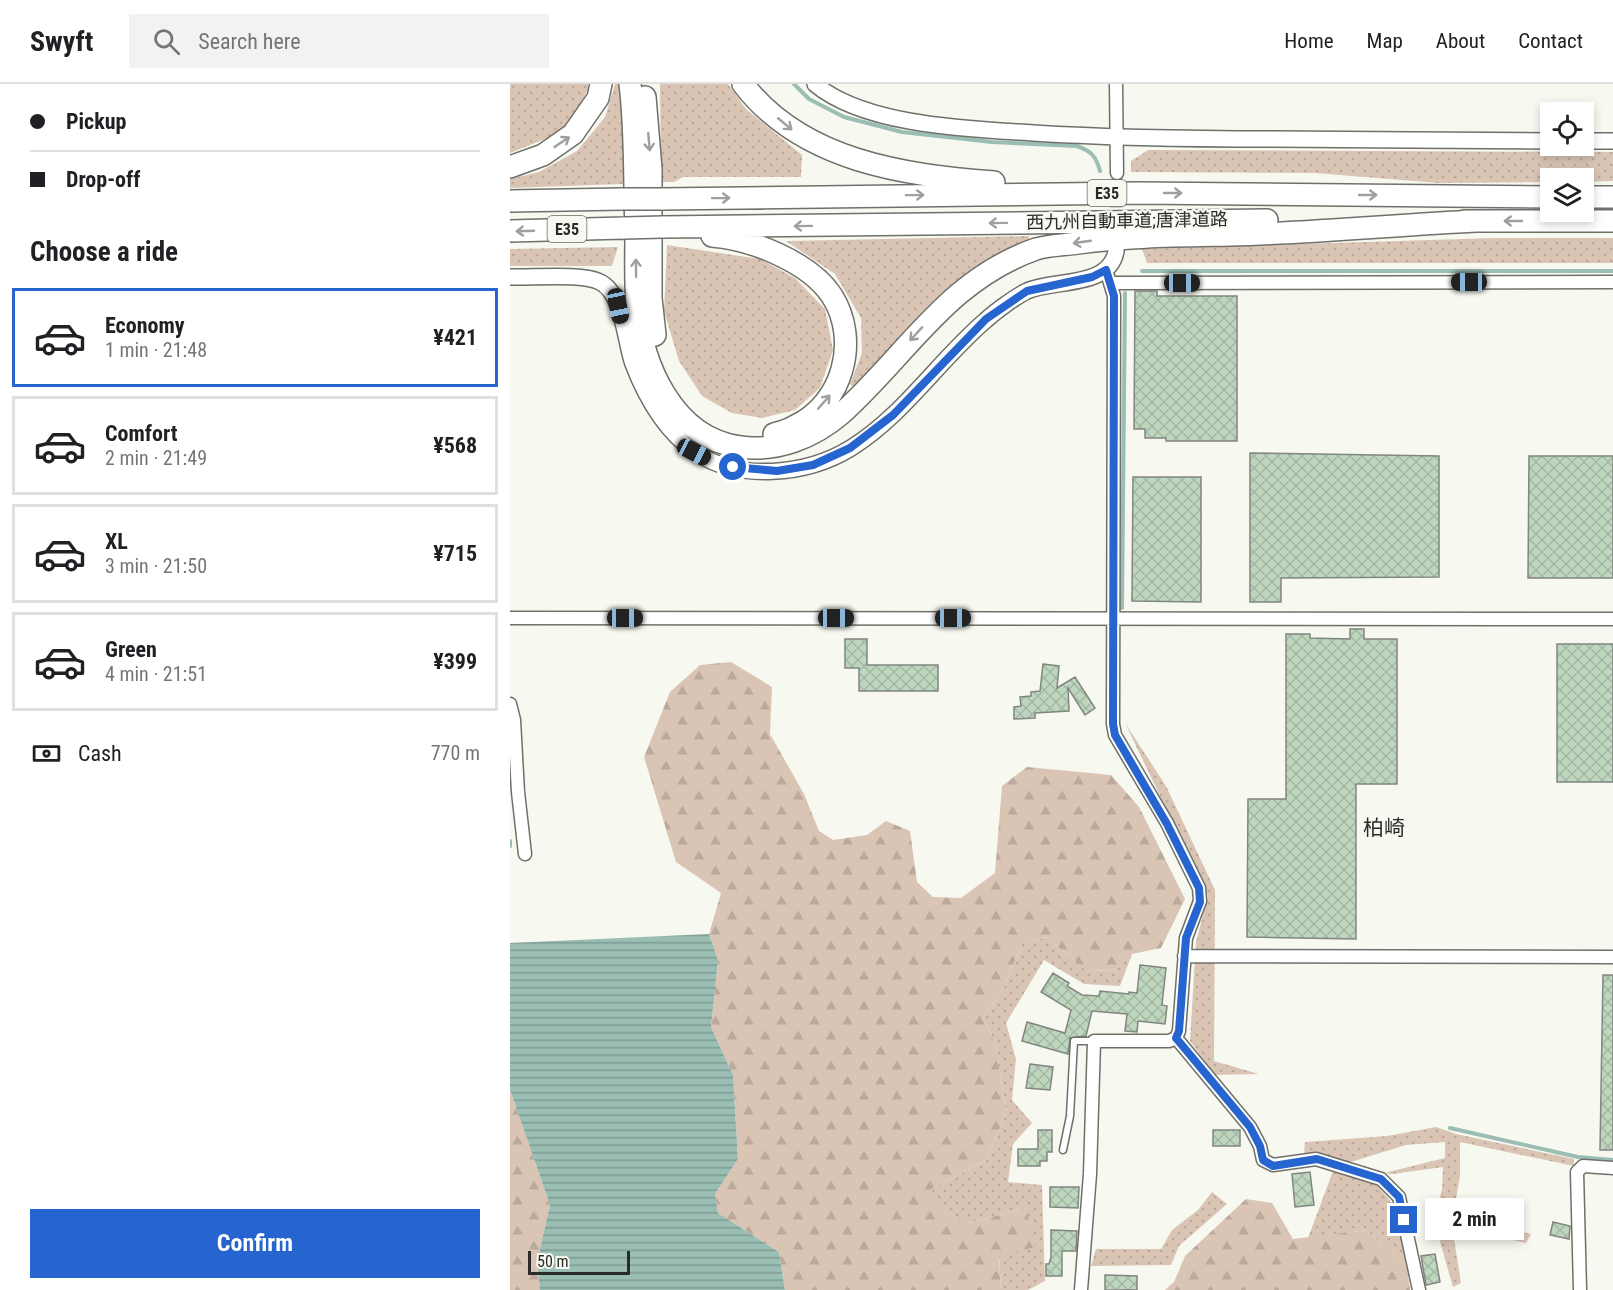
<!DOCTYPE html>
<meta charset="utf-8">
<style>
body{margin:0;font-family:"Roboto Condensed","Noto Sans JP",sans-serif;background:#f2f2f2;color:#202124;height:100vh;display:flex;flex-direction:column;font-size:22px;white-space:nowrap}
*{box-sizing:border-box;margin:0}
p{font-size:20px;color:#757577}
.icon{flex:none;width:33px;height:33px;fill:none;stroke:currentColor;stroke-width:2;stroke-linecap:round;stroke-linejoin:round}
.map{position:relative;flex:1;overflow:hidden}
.sheet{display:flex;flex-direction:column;background:#fff;width:510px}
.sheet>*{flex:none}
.hud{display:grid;align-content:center;height:132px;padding:0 30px;background:#fff}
.tools{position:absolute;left:1030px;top:18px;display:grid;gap:12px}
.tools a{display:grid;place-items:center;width:54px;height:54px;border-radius:0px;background:#fff;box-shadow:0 3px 9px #0003;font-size:30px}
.scale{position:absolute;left:18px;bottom:15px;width:102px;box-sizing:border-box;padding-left:6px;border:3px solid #2a2a28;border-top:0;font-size:16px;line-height:21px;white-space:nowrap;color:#2a2a28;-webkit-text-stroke:4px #f7f9f1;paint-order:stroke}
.end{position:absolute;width:27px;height:27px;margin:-14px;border:8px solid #2664d0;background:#fff;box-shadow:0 0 0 3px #fff}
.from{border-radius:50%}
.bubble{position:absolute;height:42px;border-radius:0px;background:#fff;box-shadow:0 3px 9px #0003;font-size:20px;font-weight:700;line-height:42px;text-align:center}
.car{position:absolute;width:18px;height:36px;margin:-18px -9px;border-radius:8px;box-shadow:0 0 4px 2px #0007;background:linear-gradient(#222 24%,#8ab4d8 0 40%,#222 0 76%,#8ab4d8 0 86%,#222 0)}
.hud b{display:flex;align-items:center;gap:21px;height:57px;font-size:22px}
.hud b+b{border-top:2px solid #e0e0e0}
.hud i{width:15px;height:15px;background:#202124}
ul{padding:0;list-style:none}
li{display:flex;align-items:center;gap:18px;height:99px;margin:0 12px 9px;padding:0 18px;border:3px solid #e0e0e0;border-radius:0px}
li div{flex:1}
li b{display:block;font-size:22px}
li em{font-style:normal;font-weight:700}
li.on{border-color:#2664d0}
li>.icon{width:54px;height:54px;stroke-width:1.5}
h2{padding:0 30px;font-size:27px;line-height:72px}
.pay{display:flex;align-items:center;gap:15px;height:66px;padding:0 30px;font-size:22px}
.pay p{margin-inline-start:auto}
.primary-button{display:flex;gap:12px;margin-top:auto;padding:12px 30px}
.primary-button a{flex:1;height:69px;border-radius:0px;background:#2664d0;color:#fff;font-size:24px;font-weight:700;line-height:69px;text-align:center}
header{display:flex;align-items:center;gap:36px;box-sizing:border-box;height:84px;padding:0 30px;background:#fff;border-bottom:2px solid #e0e0e0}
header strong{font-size:28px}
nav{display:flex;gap:33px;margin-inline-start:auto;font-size:21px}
.search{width:420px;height:54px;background:#f2f2f2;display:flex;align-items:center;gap:15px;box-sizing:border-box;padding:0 21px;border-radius:0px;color:#757577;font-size:22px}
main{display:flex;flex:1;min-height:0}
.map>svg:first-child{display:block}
.grass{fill:url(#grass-dots)}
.forest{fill:url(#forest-firs)}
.water{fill:url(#water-rules)}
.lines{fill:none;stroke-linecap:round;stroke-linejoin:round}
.stream{stroke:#9abeb3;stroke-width:4}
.building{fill:url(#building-cross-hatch);stroke:#808680;stroke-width:1.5}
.minor-tunnel{stroke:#ced0c9;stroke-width:12;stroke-dasharray:12 6;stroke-linecap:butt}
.service-casing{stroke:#6f706a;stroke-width:9}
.minor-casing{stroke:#6f706a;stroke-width:15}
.tertiary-casing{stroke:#6f706a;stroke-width:18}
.motorway-casing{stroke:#6f706a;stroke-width:24}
.service{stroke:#fff;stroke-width:6}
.minor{stroke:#fff;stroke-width:12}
.tertiary{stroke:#fff;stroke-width:15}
.motorway{stroke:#fff;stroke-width:21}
.motorway-bridge-casing{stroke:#6f706a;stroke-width:24;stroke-linecap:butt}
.motorway-bridge{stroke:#fff;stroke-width:21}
.oneway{stroke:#9f9f9e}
.route{stroke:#2664d0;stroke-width:8}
.labels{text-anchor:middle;stroke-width:4.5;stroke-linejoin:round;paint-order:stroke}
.shield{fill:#f7f9f1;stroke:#686864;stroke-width:1.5}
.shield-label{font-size:16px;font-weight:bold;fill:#2a2a28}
.street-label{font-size:18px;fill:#2a2a28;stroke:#f7f9f1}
.quarter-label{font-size:21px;fill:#2a2a28;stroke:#f7f9f1}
</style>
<header>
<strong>Swyft</strong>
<div class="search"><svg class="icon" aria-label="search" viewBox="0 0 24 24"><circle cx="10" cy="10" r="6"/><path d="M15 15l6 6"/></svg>Search here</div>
<nav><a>Home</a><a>Map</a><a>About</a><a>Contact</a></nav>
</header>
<main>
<section class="sheet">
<div class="hud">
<b><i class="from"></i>Pickup</b>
<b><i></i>Drop-off</b>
</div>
<h2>Choose a ride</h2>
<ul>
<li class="on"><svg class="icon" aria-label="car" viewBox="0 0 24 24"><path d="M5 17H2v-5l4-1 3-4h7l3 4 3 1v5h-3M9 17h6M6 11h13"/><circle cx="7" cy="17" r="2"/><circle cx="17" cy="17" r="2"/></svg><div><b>Economy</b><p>1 min · 21:48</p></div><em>¥421</em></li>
<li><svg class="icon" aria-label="car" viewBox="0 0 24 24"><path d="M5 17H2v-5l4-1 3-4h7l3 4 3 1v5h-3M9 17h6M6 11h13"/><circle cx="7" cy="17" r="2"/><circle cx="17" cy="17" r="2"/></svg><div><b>Comfort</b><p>2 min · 21:49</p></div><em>¥568</em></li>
<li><svg class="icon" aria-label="car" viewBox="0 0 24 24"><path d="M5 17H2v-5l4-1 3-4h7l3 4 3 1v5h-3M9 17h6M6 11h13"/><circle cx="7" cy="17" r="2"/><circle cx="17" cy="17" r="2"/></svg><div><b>XL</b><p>3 min · 21:50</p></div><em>¥715</em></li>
<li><svg class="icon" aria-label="car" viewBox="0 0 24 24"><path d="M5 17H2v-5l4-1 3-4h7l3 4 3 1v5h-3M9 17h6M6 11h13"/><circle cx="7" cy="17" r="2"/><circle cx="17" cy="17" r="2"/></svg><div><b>Green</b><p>4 min · 21:51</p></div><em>¥399</em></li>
</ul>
<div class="pay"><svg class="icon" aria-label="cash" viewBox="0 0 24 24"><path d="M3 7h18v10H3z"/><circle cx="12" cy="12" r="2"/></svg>Cash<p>770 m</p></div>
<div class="primary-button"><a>Confirm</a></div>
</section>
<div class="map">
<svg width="1103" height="1206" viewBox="0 0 1103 1206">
<defs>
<pattern id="grass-dots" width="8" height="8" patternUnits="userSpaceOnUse" patternTransform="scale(1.5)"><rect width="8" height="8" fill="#dac5b5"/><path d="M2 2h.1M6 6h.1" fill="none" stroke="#bba99c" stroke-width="1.8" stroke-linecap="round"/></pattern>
<pattern id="forest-firs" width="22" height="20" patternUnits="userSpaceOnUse" patternTransform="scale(1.5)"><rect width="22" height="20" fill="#dac5b5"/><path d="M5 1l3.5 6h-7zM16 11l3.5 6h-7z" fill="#bba99c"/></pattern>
<pattern id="water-rules" width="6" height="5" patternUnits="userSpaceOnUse" patternTransform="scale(1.5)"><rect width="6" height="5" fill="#9abeb3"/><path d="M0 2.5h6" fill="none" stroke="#7e9b92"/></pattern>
<pattern id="building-cross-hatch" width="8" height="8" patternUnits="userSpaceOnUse" patternTransform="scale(1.5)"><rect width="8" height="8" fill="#bed6be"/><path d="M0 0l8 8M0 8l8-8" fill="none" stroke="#a3b8a3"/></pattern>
</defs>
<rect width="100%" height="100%" fill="#f7f9f1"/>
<path class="grass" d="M0,0H78V5L62,36L40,53L0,69Z
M105,0H114L113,100L0,104V95L29,88L67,67L95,33Z
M150,0H218L236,25L292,71L291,93H173L164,98H151Z
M638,66L1103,68V97L1074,98V94H1041V98L928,99L805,89L621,88V77Z
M519,152V160L479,176L436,206L346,306L340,300L352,269L351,234L325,190L276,157Z
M984,154H1103V179H637L632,165Z
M157,161L250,175L285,194L315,225L323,266L310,304L285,326L252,334L222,329L192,312L169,277L154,227Z
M108,163L102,182H0V165Z
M615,639L656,702L705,806L704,977L749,990L705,991L680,957L686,858L698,812Z
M536,853L576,886L603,887L622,870L610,902L574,900L534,876L496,939L506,975L502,1016L522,1039L503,1060L498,1098L532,1101L535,1197L518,1206H491L489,1170L516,1124L458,1139L428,1124L421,1105L477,1076L496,1029L486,961L473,934L494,903L512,860Z
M926,1043L946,1050L1064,1075V1082L950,1058V1092L943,1132L1021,1150L1016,1159L942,1142L951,1199L943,1203L924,1137L932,1105L933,1083L883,1090L874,1089L935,1074V1058L896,1061L841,1078L794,1069L795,1058L877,1052Z
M823,1087L866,1100L883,1120L897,1183L857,1146L798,1154Z
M702,1108L717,1120L669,1162L661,1181L581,1182L586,1165H651L662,1146L688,1126Z"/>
<path class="forest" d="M221,578L262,603L260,650L294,710L309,747L323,756L357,751L376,737L400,747L407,798L423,813L451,814L485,789L492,702L517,683L601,691L629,723L675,815L651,864L622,870L603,887L576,886L536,853L512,860L494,903L473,934L486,961L496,1029L477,1076L421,1105L429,1124L458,1139L516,1124L526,1163L489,1171L491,1206H275L269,1168L208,1129L205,1110L228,1075L223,991L201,943L208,876L199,850L211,809L166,778L134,673L160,608L190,581Z
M0,1006L40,1121L27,1178L30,1206H0Z
M736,1115L762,1119L783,1155L857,1146L897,1183L900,1206H655L664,1198L675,1172Z"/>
<path class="water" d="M199,850L208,876L201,943L223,991L228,1075L205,1110L208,1129L269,1168L275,1206H30L27,1178L40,1121L0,1006V859Z"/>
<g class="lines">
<path class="stream" d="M284,0L299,15L334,33L392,48L482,58L567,62C581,67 586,72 590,87
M632,187H1103
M612,524L615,209
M0,757V762
M940,1044L1068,1073L1103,1076"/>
</g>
<path class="building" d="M625,207H647V212H727V357H656V354H635V345H624Z
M740,369L929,372V493L771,494V518H740Z
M1019,372H1103V494H1018Z
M623,393H691V518L622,517Z
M840,545H854V555H887V700H846V855L737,853L738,715H776V550H800V554L840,555Z
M335,555H357V581H428V607H349V584H335Z
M1047,560H1103V698H1047Z
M533,580L549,582L547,604L565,593L585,624L575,631L558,604L559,627L525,629V634L504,635V623L511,622L510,613L521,612V608L530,607Z
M630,881L656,884L652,921L657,922L655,940L628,937L627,948L615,947L617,930L582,927L576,952L560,954L558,970L512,957L517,938L555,949L561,926L531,908L543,889L559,899L557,902L572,911L589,912L590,907L619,910V908L627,909Z
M1093,891H1103V1066H1090Z
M520,980L543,983L540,1006L516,1004Z
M528,1046H542V1068H537V1077H530V1082H508V1065H528Z
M703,1046H730V1062H703Z
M800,1088L804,1121L785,1123L782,1090Z
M540,1103H569L568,1124L540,1123Z
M1043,1138L1060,1142L1059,1155L1040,1151Z
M541,1146L567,1147L566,1167H552V1192H536V1180H539L541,1173Z
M925,1170L930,1198L916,1201L911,1172Z
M595,1191L627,1192V1206H595Z"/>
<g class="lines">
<path class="minor-tunnel" d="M606,142L607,89"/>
<g class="service-casing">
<path id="service" d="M553,1066L560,1032L564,957H584"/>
</g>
<g class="minor-casing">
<path id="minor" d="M606,0L607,89
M600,199L1103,198
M0,534L1103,535
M0,620L4,636L8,708L15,770
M674,872L1103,873
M666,954L740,1043L750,1062L753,1076L763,1081L806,1075L871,1095L889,1113L909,1206
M571,1206L580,1090L584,957H659L666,954L669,947L676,854L690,817L689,804L657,739L605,651L603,640L604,212L596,186
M1070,1206L1067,1088L1073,1082L1103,1084"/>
</g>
<g class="tertiary-casing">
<path id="tertiary" d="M305,0C355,42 460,45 523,49C603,54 683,55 764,55C856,56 949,56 1041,57
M1074,57H1103
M0,193C22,194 72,189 90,198C113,209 115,258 123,280C136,314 155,347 185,368C229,398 297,391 341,364C394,331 429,276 476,236C486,227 505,213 517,207C544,195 600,204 606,167"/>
</g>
<g class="motorway-casing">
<path id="motorway" d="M120,0C126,48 124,98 126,147C126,171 125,196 127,221C132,281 163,354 230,363C267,368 303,354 331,330C397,271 437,196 526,165C539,161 555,161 568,159C620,152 669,152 721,151C803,149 885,141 966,137
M233,0C292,77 393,91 484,98
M135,13L141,85V214L145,251
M0,83L33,71L63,50L88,14L91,0
M1074,113H1103
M152,115L628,109L1041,113
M0,117L112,115
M954,137H1103
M153,143L757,136
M0,147L114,144
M202,152C241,155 300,178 322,212C350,256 333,320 285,342C279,346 271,348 264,350"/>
</g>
<use href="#service" class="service"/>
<use href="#minor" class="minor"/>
<use href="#tertiary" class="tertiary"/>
<use href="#motorway" class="motorway"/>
<g class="motorway-bridge-casing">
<path id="motorway-bridge" d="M112,115H152
M114,144L153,143"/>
</g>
<use href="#motorway-bridge" class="motorway-bridge"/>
</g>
<defs><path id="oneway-shaft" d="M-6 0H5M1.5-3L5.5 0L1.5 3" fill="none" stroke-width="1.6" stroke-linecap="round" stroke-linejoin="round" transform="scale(1.5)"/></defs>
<g class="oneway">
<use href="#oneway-shaft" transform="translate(275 40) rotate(40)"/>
<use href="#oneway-shaft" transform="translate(52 58) rotate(-34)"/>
<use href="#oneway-shaft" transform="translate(139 58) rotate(85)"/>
<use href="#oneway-shaft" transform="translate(663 109)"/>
<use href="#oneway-shaft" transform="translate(405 111) rotate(-1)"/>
<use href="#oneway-shaft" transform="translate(858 111)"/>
<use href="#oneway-shaft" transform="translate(211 114) rotate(-1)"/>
<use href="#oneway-shaft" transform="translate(1003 137) rotate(-180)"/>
<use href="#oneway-shaft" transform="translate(488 139) rotate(179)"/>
<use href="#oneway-shaft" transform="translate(293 142) rotate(179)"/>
<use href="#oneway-shaft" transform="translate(15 147) rotate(178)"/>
<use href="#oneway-shaft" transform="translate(572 158) rotate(172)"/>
<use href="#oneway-shaft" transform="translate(126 184) rotate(-91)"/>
<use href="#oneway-shaft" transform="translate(406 250) rotate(133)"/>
<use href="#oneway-shaft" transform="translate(314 318) rotate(-49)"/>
</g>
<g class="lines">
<path class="route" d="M223,383L267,387L303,381L340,364L383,331L476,235L517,207L582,193L596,186L604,212L603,640L605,651L657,740L689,804L690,818L676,854L669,947L666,954L740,1043L750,1062L753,1076L763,1082L807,1075L871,1095L889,1113L894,1136"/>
</g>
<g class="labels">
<g class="shield">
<rect x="577.5" y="96" width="39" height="26" rx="4.5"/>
<rect x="37.5" y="132" width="39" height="26" rx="4.5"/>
</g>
<g class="shield-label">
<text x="597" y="115">E35</text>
<text x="57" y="151">E35</text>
</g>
<g class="street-label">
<text transform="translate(617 137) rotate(-1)" y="6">西九州自動車道;唐津道路</text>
</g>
<g class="quarter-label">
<text x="874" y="751">柏崎</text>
</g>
</g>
</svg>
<div class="tools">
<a><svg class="icon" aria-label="locate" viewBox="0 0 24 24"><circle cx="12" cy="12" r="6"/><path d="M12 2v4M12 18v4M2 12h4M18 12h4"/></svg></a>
<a><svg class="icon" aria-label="layers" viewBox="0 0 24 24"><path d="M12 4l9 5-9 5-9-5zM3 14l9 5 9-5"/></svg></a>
</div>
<div class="scale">50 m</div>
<i class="end from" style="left:223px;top:383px"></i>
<i class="end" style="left:894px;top:1136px"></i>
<div class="bubble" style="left:915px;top:1114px;width:99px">2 min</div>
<i class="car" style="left:959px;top:198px;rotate:270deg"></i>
<i class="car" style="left:672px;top:199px;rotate:90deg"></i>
<i class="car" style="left:108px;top:222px;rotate:168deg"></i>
<i class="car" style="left:184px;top:368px;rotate:118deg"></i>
<i class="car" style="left:115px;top:534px;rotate:90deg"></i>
<i class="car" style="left:326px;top:534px;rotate:90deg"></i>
<i class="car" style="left:443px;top:534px;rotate:90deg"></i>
</div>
</main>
